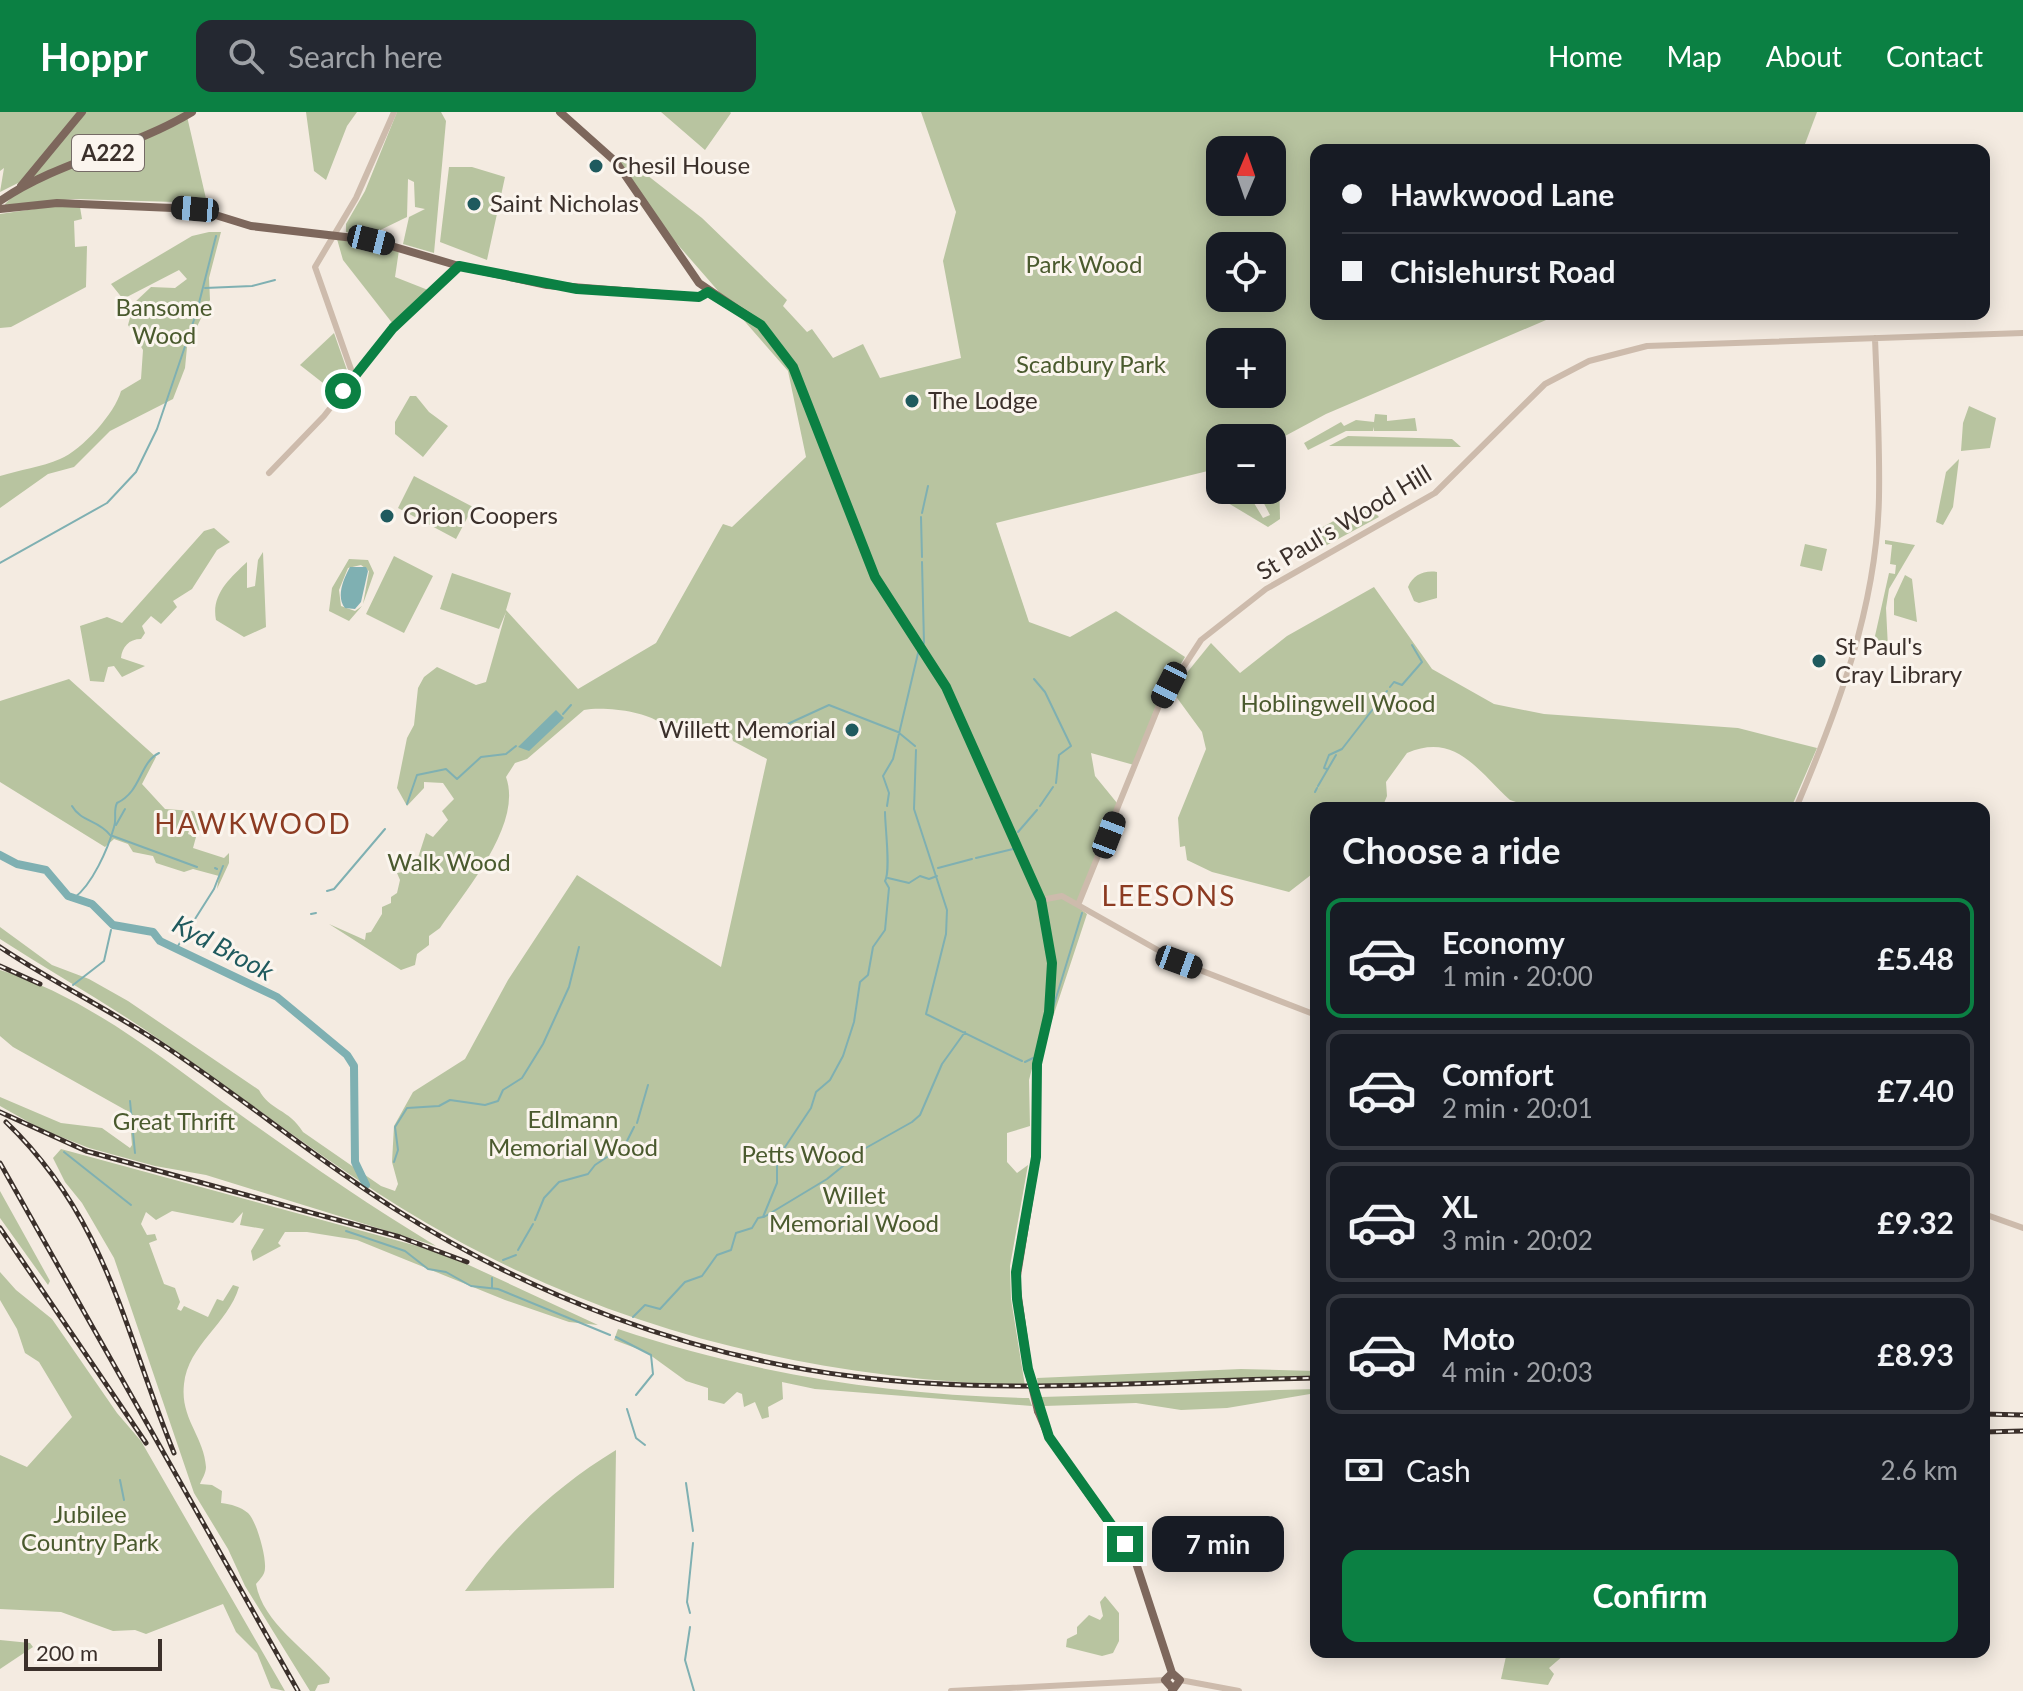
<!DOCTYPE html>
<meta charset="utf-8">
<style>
body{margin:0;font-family:Lato,sans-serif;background:#242831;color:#f1f3f6;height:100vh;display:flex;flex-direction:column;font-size:30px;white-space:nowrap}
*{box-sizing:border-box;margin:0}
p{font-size:26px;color:#9ea1a6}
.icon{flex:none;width:44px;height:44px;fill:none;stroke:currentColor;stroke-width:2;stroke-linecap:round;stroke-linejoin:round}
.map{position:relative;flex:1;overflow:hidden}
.details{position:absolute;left:1310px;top:690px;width:680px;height:856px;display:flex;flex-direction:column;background:#171b24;border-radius:16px;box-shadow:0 4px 20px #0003}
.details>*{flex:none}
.hud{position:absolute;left:1310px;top:32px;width:680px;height:176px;border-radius:16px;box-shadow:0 4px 20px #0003;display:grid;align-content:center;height:176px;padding:0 32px;background:#171b24}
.needle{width:52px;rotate:2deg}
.tools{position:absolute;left:1206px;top:24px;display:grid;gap:16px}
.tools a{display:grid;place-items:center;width:80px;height:80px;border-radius:16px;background:#171b24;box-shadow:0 4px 20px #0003;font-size:40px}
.scale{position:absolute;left:24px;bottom:20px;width:138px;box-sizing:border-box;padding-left:8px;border:4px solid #3b302b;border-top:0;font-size:22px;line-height:28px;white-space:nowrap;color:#3b302b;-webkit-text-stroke:6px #fbf5ee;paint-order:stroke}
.end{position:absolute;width:36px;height:36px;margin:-18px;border:10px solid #0b8043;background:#fff;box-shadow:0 0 0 4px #fff}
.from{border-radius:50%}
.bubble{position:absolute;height:56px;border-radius:16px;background:#171b24;box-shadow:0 4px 20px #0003;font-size:26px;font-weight:700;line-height:56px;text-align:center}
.car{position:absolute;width:24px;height:48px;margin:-24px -12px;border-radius:10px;box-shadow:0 0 6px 2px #0007;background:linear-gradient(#222 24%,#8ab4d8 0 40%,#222 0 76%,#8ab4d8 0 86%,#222 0)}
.hud b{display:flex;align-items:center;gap:28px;height:76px;font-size:30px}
.hud b+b{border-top:2px solid #363941}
.hud i{width:20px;height:20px;background:#f1f3f6}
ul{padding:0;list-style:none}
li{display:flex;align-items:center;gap:24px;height:120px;margin:0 16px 12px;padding:0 16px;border:4px solid #363941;border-radius:16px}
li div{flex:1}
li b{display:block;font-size:30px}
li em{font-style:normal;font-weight:700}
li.on{border-color:#0b8043}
li>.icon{width:72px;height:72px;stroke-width:1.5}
h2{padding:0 32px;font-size:36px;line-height:96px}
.pay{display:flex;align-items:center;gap:20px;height:88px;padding:0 32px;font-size:30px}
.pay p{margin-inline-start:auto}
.button{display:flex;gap:16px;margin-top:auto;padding:16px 32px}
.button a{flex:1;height:92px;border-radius:16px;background:#0b8043;color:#fff;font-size:32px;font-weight:700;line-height:92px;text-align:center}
header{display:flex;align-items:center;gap:48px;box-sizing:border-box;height:112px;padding:0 40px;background:#0b8043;color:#fff}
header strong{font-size:38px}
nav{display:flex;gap:44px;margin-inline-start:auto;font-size:28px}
.search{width:560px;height:72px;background:#242831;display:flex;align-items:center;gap:20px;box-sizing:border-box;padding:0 28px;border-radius:16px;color:#9ea1a6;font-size:30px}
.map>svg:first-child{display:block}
.green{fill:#b8c4a0;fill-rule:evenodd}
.water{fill:#7fb0b2}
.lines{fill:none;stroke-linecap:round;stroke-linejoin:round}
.stream{stroke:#7fb0b2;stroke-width:2}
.river{stroke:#7fb0b2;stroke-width:8}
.minor{stroke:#cdbbac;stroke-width:6}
.major{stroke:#7d675c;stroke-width:8}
.rail-casing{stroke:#3b302b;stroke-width:5}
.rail{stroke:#fbf5ee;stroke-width:2;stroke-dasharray:6;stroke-linecap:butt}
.major-bridge{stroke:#7d675c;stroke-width:8}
.route{stroke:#0b8043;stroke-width:10}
.poi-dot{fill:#1f5a5e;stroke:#fbf5ee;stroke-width:3}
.labels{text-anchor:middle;stroke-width:6;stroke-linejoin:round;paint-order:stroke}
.shield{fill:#fbf5ee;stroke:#756b66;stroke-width:2}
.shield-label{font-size:22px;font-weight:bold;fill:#3b302b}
.poi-label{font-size:24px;fill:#3b302b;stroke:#fbf5ee;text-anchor:start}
.park-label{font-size:24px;fill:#4a5a2e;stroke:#fbf5ee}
.street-label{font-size:24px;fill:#3b302b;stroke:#fbf5ee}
.water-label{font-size:26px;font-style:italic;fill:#1f5a5e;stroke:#fbf5ee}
.quarter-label{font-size:28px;letter-spacing:2px;fill:#8c3b22;stroke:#fbf5ee}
</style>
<header>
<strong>Hoppr</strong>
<div class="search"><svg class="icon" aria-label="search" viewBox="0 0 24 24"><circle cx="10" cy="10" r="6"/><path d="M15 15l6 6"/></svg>Search here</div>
<nav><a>Home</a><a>Map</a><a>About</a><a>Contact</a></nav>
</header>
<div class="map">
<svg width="2023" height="1579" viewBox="0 0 2023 1579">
<rect width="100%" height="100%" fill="#f4ebe1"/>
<path class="green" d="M0,0H186L207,91L75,87L4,93L15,82L18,71L0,80L4,56L0,59Z
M306,0H357L347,14L326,68L314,59Z
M397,0H441L446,9L434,141L403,132L409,105L425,97L415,95L414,70L408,67L407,105L368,124L346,120V112L365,79Z
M661,0H730L731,1L705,38Z
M921,0H1817L1805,32L1776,38H1316V202H1560L1326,302L1272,331V326H1220V356L996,411L1029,510L1070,525L1116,499L1185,545L1157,591L1134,653L1091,641L1095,664L1117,691L1078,795L1087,802L1047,923L1041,922L1029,968L1030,1014L1007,1021V1050L1017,1061L1028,1053L1010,1154L1011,1187L1025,1274C821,1266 634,1225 453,1126C350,1070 259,996 163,930C110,893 54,862 0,827V815L52,853L89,867L128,889L259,978C269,998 289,997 303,1020L381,1074L395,1079L398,1072L392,1050L394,1014L413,980L465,947L508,868L577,763L721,855L767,647L733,629L731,622L697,611H660C646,599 602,594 584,598L527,647L515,651L506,665C523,712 466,778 440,816L429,824V833L417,842L415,853L401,858L329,812L365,828L366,821L371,820L382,802V795L391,791V785L397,781L400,768L397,761L408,759L407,749L416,752L426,721L433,725L448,708L442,699L454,687L443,671L424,670V676L407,694L397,676L407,626L414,613L418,576L424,565L437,555L476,573L486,570L506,500L499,517L440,497L452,461L511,481L506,498L578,577L656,531L723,412L732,415L806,345L788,259L672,126L616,47L620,42L702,106L787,188L783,194L807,220L812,217L833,246L863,232L880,266L961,246L943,149L956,100ZM1220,38H1272V90H1220ZM1220,134H1272V186H1220ZM1220,230H1272V282H1220Z
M449,55H472L505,65L487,148L440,130Z
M48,95H80L82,107L74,109L75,135L87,134L86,175L11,215L0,216V102Z
M209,120H221L209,166L210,188L187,235L185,256L173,287L110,319L74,355L48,362L0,396V364C19,358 42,355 60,347C82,338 115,301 121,279L141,267L143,238L128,213L134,191L151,175L175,176L187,167L179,158L123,187L111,172L192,124Z
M337,127L399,138L395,165L428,178L393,212L343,148Z
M334,221L348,261L337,282L300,253Z
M410,284H416L429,300L448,314L423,345L395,322V310Z
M1969,294L1996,306L1990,336L1961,339L1963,311Z
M1375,302L1387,303V309L1415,306L1417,319H1374V315L1373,319H1346L1308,338L1304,331L1341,310L1344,314L1356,308L1374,310Z
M1348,324L1452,327L1461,335L1329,334Z
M1959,347L1953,395L1943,413L1936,410L1946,360Z
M1279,363L1280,407L1268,415L1228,391L1248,381L1263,406L1270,403L1257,378H1272V366Z
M414,364L473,395L456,427L398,396Z
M1366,391L1379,405L1314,440L1310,433L1312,421Z
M214,416L230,430L217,438L192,477L173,489L177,495L161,512L151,504L142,514L145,521L141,527C129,527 122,535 121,546L145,554L122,565L114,554L108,555L104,570L90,569L80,514L107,505L122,511L204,419Z
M1885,428L1915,433L1889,477L1886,496L1888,536L1873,533L1889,461L1895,462L1896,453L1890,452L1892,433L1885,432Z
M1805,432L1827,437L1822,459L1800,454Z
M263,440L266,515L244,525L216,508C211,483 229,467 247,450V476L255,474L258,448Z
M394,444L433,464L404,521L366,502Z
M349,447L368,448L374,461L363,492L369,459L361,453L348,456L339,478L341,494L355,499L362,494L349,509L329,499L332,476Z
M1437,460V486L1419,491L1414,489L1408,475C1413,463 1424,458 1437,460Z
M1905,463L1912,467L1917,510L1894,503V487Z
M1374,475L1432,557L1494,592L1544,602L1738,616L1817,636L1791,696H1517L1519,691L1510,688C1478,659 1456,620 1407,641L1386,670L1387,684L1382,696H1316V759L1289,780L1212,760L1187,748L1185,734L1180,735L1178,706L1206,637L1202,620L1172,579L1211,531L1240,561L1287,524Z
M69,567L156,645L142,672L165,697L193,699L209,716L206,721L190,715L188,722L196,725L193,736L224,746L229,741V751L217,777L219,764L193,757L184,760L156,751L153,744L133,740L128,732L114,727L105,735L0,670V589Z
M0,858C82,883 156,941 224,991C293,1041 363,1090 436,1134L206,1063L155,1054L89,1036L41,1017L0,994V985L61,1011L102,1016L130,1036L132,1033L129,1000L13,935L0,924Z
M61,1037L443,1141L598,1213L569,1210L505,1188L357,1128L307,1120H285L278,1131L281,1134L253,1149L251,1139L264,1117L240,1113L243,1100L233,1111L172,1099L156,1108L146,1100L141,1112L147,1123L155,1122L157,1128L149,1131L164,1172L175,1176L180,1190L177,1197L181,1199L184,1194L208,1205L217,1187L223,1189L233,1173L239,1175C228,1212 188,1233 184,1272C180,1307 204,1324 206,1355C206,1361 202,1367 200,1372L212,1373L222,1379L221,1391C231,1392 241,1395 248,1401C257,1410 266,1444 265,1456C265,1463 260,1467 256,1472C263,1511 306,1537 330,1566L329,1571L318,1573L315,1579H310L245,1474L228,1437L194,1381L114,1146L82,1091L65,1070L53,1046Z
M0,1079L50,1169L48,1173L0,1106Z
M0,1160L16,1178L52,1207L117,1301L141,1329L285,1579L271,1576L257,1541L236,1520L223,1492L146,1522L135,1518L113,1519L61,1500L0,1497V1343L27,1355L72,1305L39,1250L25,1241L17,1217L0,1188Z
M618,1217C753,1262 887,1283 1029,1286L1032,1294L815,1277L782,1270L783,1287L768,1295L769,1305L762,1307L755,1290L744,1295L742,1282L737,1280L724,1292L708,1288V1276L686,1269L646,1240L614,1228Z
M1241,1257L1316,1259V1265L1038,1274L1037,1266Z
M1316,1277V1281L1227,1296L1181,1298L1136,1291L1044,1294L1041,1285Z
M616,1338L614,1476L465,1479C507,1421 555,1375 616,1338Z
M1105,1484L1119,1501V1529L1113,1541L1102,1544L1066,1535L1067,1527L1077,1522V1515L1089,1503L1100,1508L1103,1504L1100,1490Z
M0,1528L30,1531L33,1535L0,1557Z
M1507,1540H1563L1564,1543L1549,1556L1554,1562L1548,1573L1501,1567Z"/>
<path class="water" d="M350,455H366L368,459L361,490L355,497L345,496C336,485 343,468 350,455Z
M556,598L564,606L529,639L518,635Z"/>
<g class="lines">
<path class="stream" d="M205,176L252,174L275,168
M922,401L928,374
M921,405L922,445
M922,450L924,531
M0,451L107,391L136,360L157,317L197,199L216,124
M1034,567L1045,580L1071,634L1059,643L1056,671
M1390,575L1394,570L1402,573L1422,550L1412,533
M563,602L571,593
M781,615L829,593L898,620L915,634
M916,638L914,697L947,798L946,822L926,902L1022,949
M1327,657L1324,656L1329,643L1342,637L1387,579
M1318,674L1336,643
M1315,680L1317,676
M407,692L417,663L446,657L457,667L481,645L506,642L516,634
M72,694C81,710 99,708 110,723L197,755
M887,694L889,681L883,664L893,647L919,537
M1040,694L1053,675
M116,713L125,697
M1018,720L1037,698
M976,746L1013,737
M215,756L217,757
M938,756L972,747
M888,766L909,771L920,764L929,767L937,764
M327,779L334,777L385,717
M74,786C92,773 108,737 114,715C117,707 113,699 117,691C142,679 139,651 159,641
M311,802L316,801
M113,813V815
M176,837L214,777L223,754
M73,873L104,849L111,818
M1052,899L1082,801
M1025,950L1033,946
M130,989L135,1041
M637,1011L648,973
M64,1040L131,1093
M394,1050L398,1038L395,1015L407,996L439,994L450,988L485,993L498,989L503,978L522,966L543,932L569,875L579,835
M362,1066L363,1064
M764,1105L827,1067L864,1037L912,1010L920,1003L942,952L965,920
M535,1108L544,1086L559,1070L588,1062L595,1053L625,1033L634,1015
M346,1119L405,1139L428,1157L446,1160L471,1174L498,1177L610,1223
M518,1138L533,1112
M503,1148L516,1143
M492,1176V1166
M633,1205L645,1193L660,1197L685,1170L702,1164L717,1143L731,1138L736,1121L752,1116L758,1106L763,1105L777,1071V1047L811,996L816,980L830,968L843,944L854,910L860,870L868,863L873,835L885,818L889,776L885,769C891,759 885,715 885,700
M616,1225L651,1243L653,1262L636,1283
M627,1297L636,1326L645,1333
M120,1368L124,1388
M686,1371L693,1419
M690,1501L687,1490L693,1431
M690,1515L685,1548L694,1579"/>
<path class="river" d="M0,743L17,752L46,758L68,784L92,792L113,813L153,820L160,829L277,885L347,943L354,954L355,1050L366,1073"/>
<path class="minor" d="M353,263L315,155L356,86L394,0
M269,361L324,304L393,216L459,154
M1796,696C1838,597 1877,494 1879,385C1880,332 1877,279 1875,226
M1041,788L1062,784L1179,850L1316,903
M1078,793L1160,591L1201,528L1266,477L1435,381L1545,272L1589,249L1647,234L2023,221
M1984,1102L2023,1116
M1180,1568L1239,1579
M951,1579L1165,1568"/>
<path class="major" d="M560,0L616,50L699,171L761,213L793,255L875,465L946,575L1041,788L1052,851L1049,900L1037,952L1036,1045L1016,1170L1028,1257
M21,74L82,0
M0,89C58,49 131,37 192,0
M0,97L57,91L196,97L251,114L371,128L459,154L547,173L699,185L708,180
M1038,1299L1049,1325L1135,1448L1172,1561
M1172,1561L1165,1568L1173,1577
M1172,1579L1180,1568L1172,1561"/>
<g class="rail-casing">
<path id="rail" d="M0,835C54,871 112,899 166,935C244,987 316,1047 395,1097C530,1183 690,1244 850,1264C1005,1284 1160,1268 1316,1266
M0,854L40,872
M0,1000L86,1039L400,1125L467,1150
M6,1010C107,1107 124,1218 174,1341
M0,1051L298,1579
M0,1116L146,1331
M1984,1302L2023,1303
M1984,1320L2023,1319"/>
</g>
<use href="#rail" class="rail"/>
<path class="major-bridge" d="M1028,1257L1038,1299"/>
</g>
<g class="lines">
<path class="route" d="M343,279L393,216L459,154L577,177L699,185L708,180L761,213L793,255L875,465L946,575L1041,788L1052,851L1049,900L1037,952L1036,1045L1016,1160L1017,1187L1028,1257L1049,1325L1125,1432"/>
</g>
<g class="poi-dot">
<circle cx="596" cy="54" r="8"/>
<circle cx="474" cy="92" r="8"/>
<circle cx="912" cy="289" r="8"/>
<circle cx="387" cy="404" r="8"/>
<circle cx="1819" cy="549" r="8"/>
<circle cx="852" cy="618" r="8"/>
</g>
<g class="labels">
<rect class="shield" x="72" y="23" width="72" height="36" rx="6"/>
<g class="shield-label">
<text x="108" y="49">A222</text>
</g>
<g class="poi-label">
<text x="612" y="62">Chesil House</text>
<text x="490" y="100">Saint Nicholas</text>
<text x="928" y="297">The Lodge</text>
<text x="403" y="412">Orion Coopers</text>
<text x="1835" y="543">St Paul's<tspan x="1835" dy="28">Cray Library</tspan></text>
<text x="836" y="626" text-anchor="end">Willett Memorial</text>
</g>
<g class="park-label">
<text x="1084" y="161">Park Wood</text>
<text x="164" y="204">Bansome<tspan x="164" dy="28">Wood</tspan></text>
<text x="1091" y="261">Scadbury Park</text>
<text x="1338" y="600">Hoblingwell Wood</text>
<text x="449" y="759">Walk Wood</text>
<text x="573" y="1016">Edlmann<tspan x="573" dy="28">Memorial Wood</tspan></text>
<text x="174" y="1018">Great Thrift</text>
<text x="803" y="1051">Petts Wood</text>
<text x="854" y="1092">Willet<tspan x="854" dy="28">Memorial Wood</tspan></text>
<text x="90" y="1411">Jubilee<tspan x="90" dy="28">Country Park</tspan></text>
</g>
<g class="street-label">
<text transform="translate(1344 411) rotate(-31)" y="8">St Paul's Wood Hill</text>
</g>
<g class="water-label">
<text transform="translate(223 836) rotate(28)" y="9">Kyd Brook</text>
</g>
<g class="quarter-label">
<text x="253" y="722">HAWKWOOD</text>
<text x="1169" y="794">LEESONS</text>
</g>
</g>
</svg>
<div class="tools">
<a><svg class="needle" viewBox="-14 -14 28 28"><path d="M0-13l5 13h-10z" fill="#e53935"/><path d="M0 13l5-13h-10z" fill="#9ea1a6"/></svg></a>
<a><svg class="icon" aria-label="locate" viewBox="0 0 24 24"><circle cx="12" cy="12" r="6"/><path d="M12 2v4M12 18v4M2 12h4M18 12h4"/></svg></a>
<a>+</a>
<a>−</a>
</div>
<div class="scale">200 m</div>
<i class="end from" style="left:343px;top:279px"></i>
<i class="end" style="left:1125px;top:1432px"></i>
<div class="bubble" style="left:1152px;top:1404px;width:132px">7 min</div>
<i class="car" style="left:195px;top:97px;rotate:275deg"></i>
<i class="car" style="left:371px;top:128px;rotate:104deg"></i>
<i class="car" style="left:1169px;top:573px;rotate:207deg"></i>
<i class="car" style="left:1109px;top:723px;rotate:21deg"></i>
<i class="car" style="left:1179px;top:850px;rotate:110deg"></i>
<div class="hud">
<b><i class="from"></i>Hawkwood Lane</b>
<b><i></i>Chislehurst Road</b>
</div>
<section class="details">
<h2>Choose a ride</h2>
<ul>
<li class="on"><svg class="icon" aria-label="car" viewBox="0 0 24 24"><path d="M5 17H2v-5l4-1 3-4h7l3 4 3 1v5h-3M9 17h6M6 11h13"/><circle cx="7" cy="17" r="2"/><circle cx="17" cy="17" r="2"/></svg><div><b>Economy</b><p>1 min · 20:00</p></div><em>£5.48</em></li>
<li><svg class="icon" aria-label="car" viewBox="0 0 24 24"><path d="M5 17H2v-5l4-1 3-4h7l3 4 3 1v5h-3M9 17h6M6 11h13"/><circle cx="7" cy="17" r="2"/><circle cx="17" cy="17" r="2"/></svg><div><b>Comfort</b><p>2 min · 20:01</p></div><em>£7.40</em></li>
<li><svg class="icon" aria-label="car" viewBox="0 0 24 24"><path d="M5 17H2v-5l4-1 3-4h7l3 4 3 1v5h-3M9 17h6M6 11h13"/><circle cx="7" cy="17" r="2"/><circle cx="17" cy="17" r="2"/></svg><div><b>XL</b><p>3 min · 20:02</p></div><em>£9.32</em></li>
<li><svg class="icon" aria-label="car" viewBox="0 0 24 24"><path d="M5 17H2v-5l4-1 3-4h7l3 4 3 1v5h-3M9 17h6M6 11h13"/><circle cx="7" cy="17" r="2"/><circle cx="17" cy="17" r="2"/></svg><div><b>Moto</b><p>4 min · 20:03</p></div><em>£8.93</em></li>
</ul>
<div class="pay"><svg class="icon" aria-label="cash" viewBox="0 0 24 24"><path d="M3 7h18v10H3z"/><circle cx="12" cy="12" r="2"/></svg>Cash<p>2.6 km</p></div>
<div class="button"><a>Confirm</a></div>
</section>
</div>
